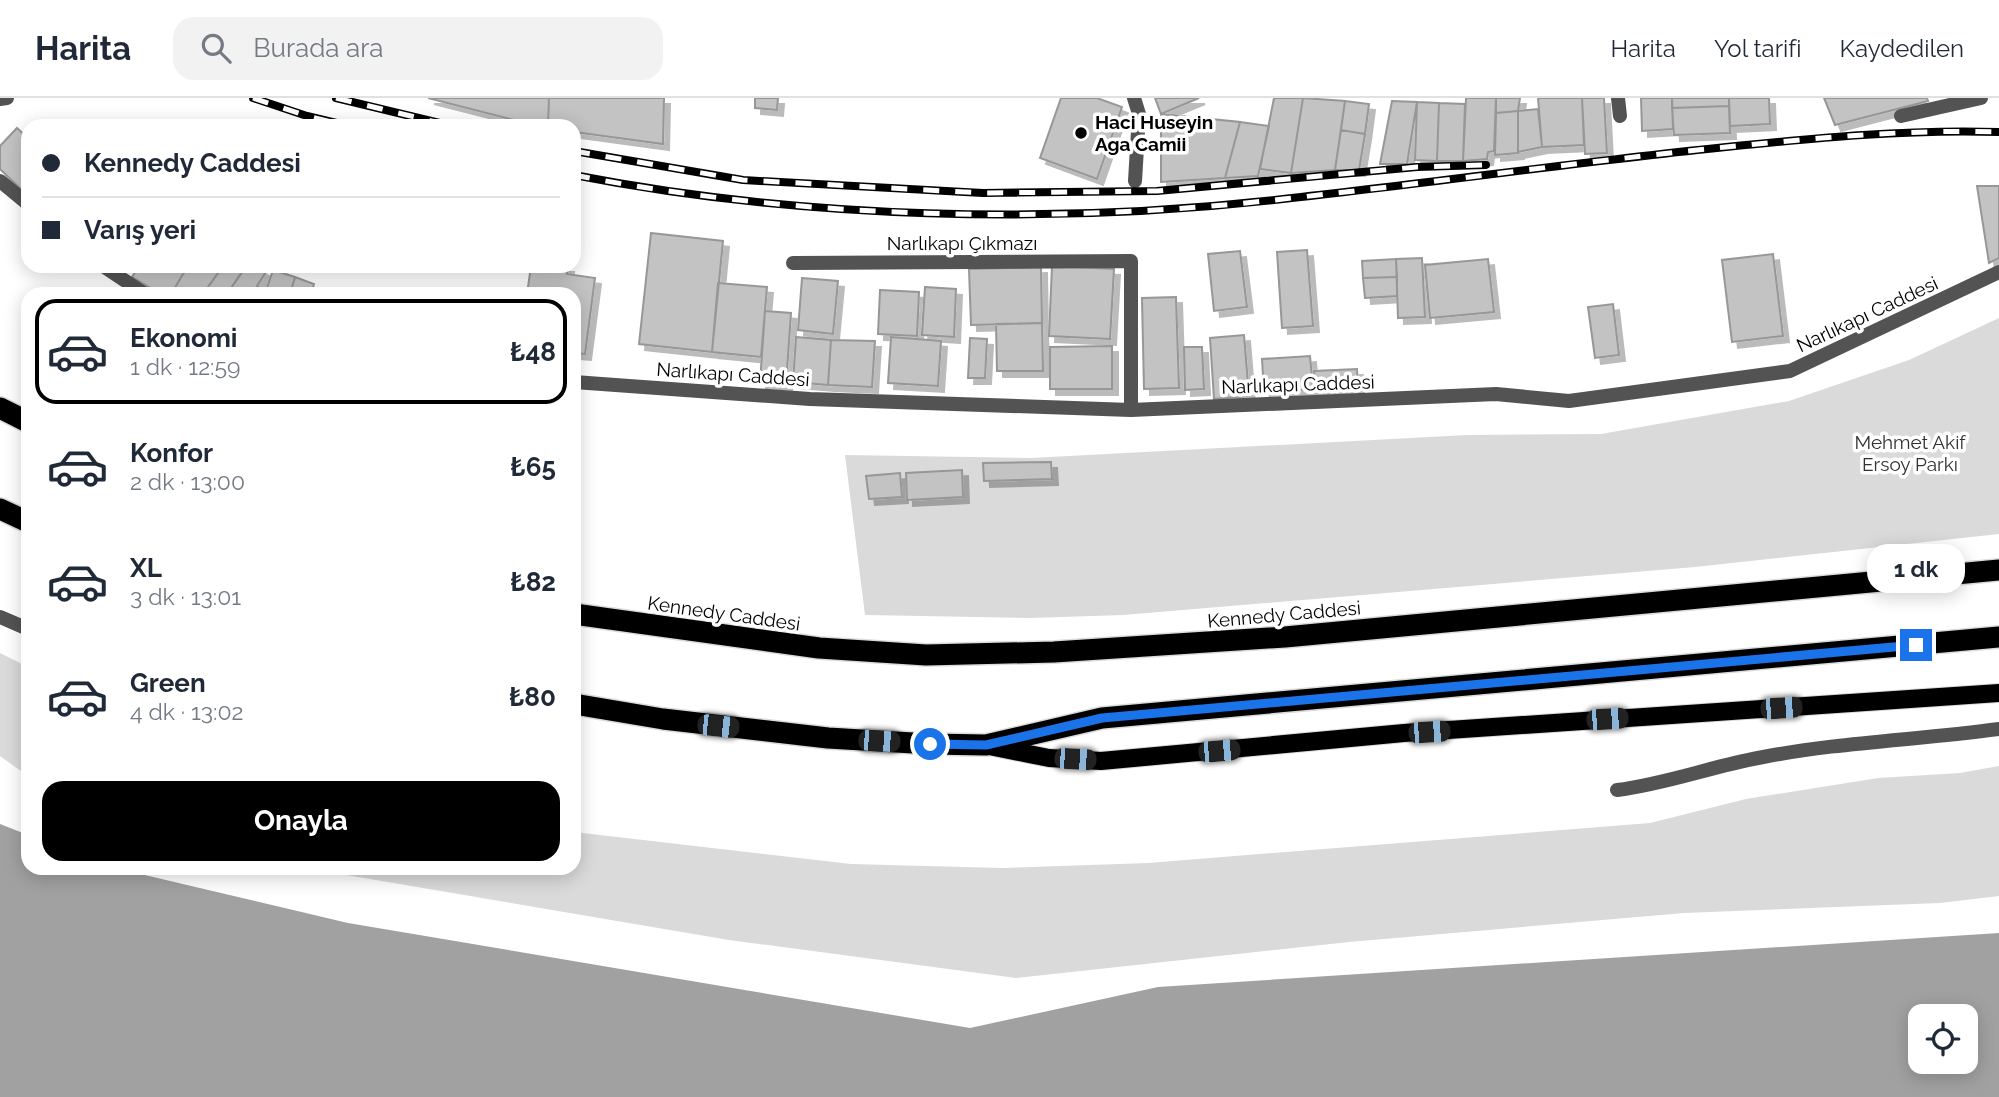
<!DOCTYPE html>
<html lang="tr">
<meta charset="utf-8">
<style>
body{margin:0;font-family:Raleway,sans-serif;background:#f2f2f3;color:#1f2937;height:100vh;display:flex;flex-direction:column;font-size:26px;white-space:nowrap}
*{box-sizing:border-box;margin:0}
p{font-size:23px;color:#747a83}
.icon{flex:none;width:38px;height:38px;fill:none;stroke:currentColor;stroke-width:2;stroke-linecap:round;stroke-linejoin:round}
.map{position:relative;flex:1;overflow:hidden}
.panel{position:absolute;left:21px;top:189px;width:560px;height:588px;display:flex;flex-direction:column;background:#fff;border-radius:21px;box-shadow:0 4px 18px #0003}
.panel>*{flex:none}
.banner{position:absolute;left:21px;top:21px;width:560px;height:154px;border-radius:21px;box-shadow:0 4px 18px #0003;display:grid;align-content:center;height:154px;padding:0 21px;background:#fff}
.tools{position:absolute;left:1908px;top:906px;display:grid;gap:14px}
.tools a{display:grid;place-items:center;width:70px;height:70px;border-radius:14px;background:#fff;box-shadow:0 4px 18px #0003;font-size:35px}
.end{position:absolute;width:32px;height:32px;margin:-16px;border:9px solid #1a73e8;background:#fff;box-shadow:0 0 0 4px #fff}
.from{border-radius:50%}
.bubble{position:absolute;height:49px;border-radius:21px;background:#fff;box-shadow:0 4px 18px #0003;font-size:23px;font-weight:700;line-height:49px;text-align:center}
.car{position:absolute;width:21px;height:42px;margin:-21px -10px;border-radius:9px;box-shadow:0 0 5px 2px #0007;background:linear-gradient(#222 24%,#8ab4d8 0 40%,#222 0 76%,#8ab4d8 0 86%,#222 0)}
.banner b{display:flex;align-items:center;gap:24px;height:66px;font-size:26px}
.banner b+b{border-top:2px solid #e0e1e3}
.banner i{width:18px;height:18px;background:#1f2937}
ul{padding:12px 0 0;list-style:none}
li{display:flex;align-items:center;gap:21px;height:105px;margin:0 14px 10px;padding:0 7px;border:4px solid transparent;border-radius:21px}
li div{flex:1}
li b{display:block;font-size:26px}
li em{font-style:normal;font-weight:700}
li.current{border-color:#000}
li>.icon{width:63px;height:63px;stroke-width:1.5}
.primary-button{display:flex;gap:14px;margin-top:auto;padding:14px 21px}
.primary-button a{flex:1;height:80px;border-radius:21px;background:#000;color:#fff;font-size:28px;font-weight:700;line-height:80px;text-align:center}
header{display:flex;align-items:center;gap:42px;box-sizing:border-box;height:98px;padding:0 35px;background:#fff;border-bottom:2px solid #e0e1e3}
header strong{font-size:33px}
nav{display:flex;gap:38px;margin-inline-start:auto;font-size:24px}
.search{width:490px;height:63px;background:#f2f2f3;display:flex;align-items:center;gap:18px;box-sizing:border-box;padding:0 24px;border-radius:21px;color:#747a83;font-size:26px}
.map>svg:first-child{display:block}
.green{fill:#dadada}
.water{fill:#a1a1a1;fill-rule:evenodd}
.building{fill:#c3c3c3;stroke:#979797;stroke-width:2;filter:url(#shadow)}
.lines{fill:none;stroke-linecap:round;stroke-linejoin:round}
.primary-casing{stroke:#dbdbdb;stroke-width:20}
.highway-casing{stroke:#dbdbdb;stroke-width:24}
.lane{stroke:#535353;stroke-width:14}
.street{stroke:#535353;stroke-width:14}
.primary{stroke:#000;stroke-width:18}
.highway{stroke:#000;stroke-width:21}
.rail-casing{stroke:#000;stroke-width:8}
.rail{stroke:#fff;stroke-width:5;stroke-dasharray:16;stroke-linecap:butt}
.route{stroke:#1a73e8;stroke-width:9}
.poi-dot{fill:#000;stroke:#fff;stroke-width:2.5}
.labels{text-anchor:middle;stroke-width:7;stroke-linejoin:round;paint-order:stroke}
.poi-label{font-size:19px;font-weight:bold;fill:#000;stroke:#fff;text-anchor:start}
.street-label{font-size:19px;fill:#000;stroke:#fff}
.park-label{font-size:19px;fill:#313131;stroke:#fff}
</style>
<header>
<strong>Harita</strong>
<div class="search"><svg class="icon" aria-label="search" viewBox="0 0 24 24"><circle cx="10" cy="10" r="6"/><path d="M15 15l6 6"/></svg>Burada ara</div>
<nav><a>Harita</a><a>Yol tarifi</a><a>Kaydedilen</a></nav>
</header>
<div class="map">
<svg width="1999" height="999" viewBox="0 0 1999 999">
<defs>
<filter id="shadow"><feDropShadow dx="6" dy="6" stdDeviation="0" flood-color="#0004"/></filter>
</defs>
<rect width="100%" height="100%" fill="#fff"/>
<path class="green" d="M1999,220V436L1695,469L1123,517L1030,520L865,517L845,357L1031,360L1467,337L1601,336L1789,303L1909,262Z
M0,555L28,569V678L0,658Z
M1999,668V798L1940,805L1684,815L1349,844L1016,880L729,842L305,770H574V734L851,766L1002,770L1148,765L1650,725L1746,701L1878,680L1960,675Z"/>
<path class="water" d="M0,726L28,737V770H115L348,825L970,930L1158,889L1999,835V999H0ZM1920,919H1965V964H1920Z"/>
<path class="building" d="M428,0H549L548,28H537Z
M549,0H664L663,46L574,34V28H548Z
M755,0H778L777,12L755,10Z
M1061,0H1097L1122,9L1097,81L1040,60Z
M1155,0H1199L1161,16Z
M1274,0H1303L1291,75L1260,71Z
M1303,0L1345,3L1335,72L1291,75Z
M1466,0H1496L1494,53L1488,54L1487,61L1463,63Z
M1496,0H1520L1518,13L1496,15Z
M1538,0H1582L1584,47L1542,49Z
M1582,0H1604L1607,55L1585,56Z
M1641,0H1672L1673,31L1642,33Z
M1672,0H1729V8L1672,10Z
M1729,0H1769L1770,26L1730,28Z
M1824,0H1927L1928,3L1835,27Z
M1345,3L1369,6L1365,36L1341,32Z
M1392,3L1417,4L1407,66H1380Z
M1417,4L1439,5L1437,63L1415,62Z
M1439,5L1465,6L1463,63H1437Z
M1729,8L1730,35L1674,37L1672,10Z
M1538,11L1542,49L1518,54V13Z
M1518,13V55L1495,57L1496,15Z
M1161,16L1240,24L1225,80L1161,84Z
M1240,24L1269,28L1258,78L1225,80Z
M17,30L28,40V92L25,95L0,71V48Z
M1341,32L1365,36L1359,72H1335Z
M1977,88H1999V160L1989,165Z
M651,135L723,143L712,254L639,246Z
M1307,152L1313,228L1282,230L1277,154Z
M1240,153L1247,209L1214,213L1208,156Z
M1773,156L1783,238L1732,244L1722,162Z
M1422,160L1425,219L1398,220L1396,161Z
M1396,161L1397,179L1363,180L1362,163Z
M1488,161L1494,214L1430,220L1425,167Z
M139,168H188L171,196H161L132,179Z
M188,168H223L203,196H171Z
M223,168L245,170L227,196H203Z
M246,168H256L266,174L257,188L266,193L264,196H227Z
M531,168H568L567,176L595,180L585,256L574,255V196H527Z
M1052,168L1114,171L1110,241L1049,238Z
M1041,169L1042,225L971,227L969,171Z
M273,172L295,179L290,196H265Z
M295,179L314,186L311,196H290Z
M1397,179V198L1365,200L1363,180Z
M802,180L838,183L833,236L798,232Z
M718,185L767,189L761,259L712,254Z
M925,189L956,191L954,239L922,237Z
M880,192L919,194L917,238L878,236Z
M1176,199L1179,290L1144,291L1142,200Z
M1613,206L1619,257L1595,260L1588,209Z
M765,213L791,215L786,286L760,284Z
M1042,225L1043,273H997L996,226Z
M1244,237L1249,298L1214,301L1210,240Z
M796,239L831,242L828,287L793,284Z
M891,239L941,243L938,288L888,285Z
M970,240L987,241L985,280H968Z
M831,242L875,243L872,289L828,287Z
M1112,248V291H1050V249Z
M1184,249H1202L1204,291L1185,292Z
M1310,258L1313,291L1264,294L1262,261Z
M1357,271L1358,289L1315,291L1314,273Z
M1051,364L1052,381L984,383L983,365Z
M962,372L963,399L907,402L906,375Z
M900,375L902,399L869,401L866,378Z"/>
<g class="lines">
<g class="primary-casing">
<path id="primary" d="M989,648L1049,660L1101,663L1404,635L1999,595"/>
</g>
<g class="highway-casing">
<path id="highway" d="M0,310L28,324
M0,411L28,424
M574,516L819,550L926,557L1054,554L1285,539L1999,472
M574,606L663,621L828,640L930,646L986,647L1102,620L1999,539"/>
</g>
<path class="lane" d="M0,519L28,531
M1617,692C1665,686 1710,669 1758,660C1838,644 1919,642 1999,631"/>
<path class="street" d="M1134,0L1139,16L1135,83
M1618,0L1620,18
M0,1L7,0
M1901,18L1981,0
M0,83L28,106
M793,165L1131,163V312
M103,168L145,196
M574,284L810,301L1131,312L1496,296L1569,303L1790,273L1999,174"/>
<use href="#primary" class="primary"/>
<use href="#highway" class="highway"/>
<g class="rail-casing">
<path id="rail" d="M253,0L307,18L349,28
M336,0L452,28
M574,53L743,82L983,95L1157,93L1417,69L1486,67
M574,77C799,121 1056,127 1283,101C1431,85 1578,64 1726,49C1816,40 1909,31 1999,34"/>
</g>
<use href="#rail" class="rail"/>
</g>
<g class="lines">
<path class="route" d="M930,646L986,647L1102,620L1916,547"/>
</g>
<circle class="poi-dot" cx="1081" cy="35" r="7"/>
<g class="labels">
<g class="poi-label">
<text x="1095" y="31">Haci Huseyin<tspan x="1095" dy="22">Aga Camii</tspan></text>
</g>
<g class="street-label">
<text x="962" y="152">Narlıkapı Çıkmazı</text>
<text transform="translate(1867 216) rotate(-25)" y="7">Narlıkapı Caddesi</text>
<text transform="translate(733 276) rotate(4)" y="7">Narlıkapı Caddesi</text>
<text transform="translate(1298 286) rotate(-2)" y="7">Narlıkapı Caddesi</text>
<text transform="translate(724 515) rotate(8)" y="7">Kennedy Caddesi</text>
<text transform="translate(1284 516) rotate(-5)" y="7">Kennedy Caddesi</text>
</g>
<g class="park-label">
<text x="1910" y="351">Mehmet Akif<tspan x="1910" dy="22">Ersoy Parkı</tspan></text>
</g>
</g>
</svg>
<div class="tools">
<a><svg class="icon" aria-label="locate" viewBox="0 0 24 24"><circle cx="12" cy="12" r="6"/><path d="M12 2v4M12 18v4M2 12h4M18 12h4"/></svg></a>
</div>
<i class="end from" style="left:930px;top:646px"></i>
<i class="end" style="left:1916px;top:547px"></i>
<div class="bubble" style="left:1867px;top:446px;width:98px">1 dk</div>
<i class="car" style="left:1781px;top:610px;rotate:86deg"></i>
<i class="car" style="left:1607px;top:621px;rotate:86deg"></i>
<i class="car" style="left:718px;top:628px;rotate:96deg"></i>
<i class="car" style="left:1429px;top:634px;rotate:86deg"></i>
<i class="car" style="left:879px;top:643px;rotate:93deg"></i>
<i class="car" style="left:1219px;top:653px;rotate:85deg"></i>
<i class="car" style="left:1075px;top:661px;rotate:93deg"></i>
<div class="banner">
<b><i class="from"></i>Kennedy Caddesi</b>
<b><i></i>Varış yeri</b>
</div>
<section class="panel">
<ul>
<li class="current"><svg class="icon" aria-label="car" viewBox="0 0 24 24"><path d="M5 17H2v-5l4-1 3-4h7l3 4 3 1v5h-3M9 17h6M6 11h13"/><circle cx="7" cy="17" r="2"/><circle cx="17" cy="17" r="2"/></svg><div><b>Ekonomi</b><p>1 dk · 12:59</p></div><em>₺48</em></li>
<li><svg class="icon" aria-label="car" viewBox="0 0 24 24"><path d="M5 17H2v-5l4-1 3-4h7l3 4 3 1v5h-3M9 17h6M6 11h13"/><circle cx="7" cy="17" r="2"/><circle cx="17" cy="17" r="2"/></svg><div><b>Konfor</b><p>2 dk · 13:00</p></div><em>₺65</em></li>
<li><svg class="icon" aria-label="car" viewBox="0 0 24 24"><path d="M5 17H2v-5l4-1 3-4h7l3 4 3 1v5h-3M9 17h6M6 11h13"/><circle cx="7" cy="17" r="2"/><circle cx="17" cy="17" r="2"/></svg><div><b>XL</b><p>3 dk · 13:01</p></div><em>₺82</em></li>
<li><svg class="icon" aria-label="car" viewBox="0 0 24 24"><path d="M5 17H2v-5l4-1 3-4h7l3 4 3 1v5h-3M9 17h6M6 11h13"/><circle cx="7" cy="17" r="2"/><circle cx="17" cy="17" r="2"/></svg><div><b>Green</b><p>4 dk · 13:02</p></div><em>₺80</em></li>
</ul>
<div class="primary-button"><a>Onayla</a></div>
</section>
</div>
